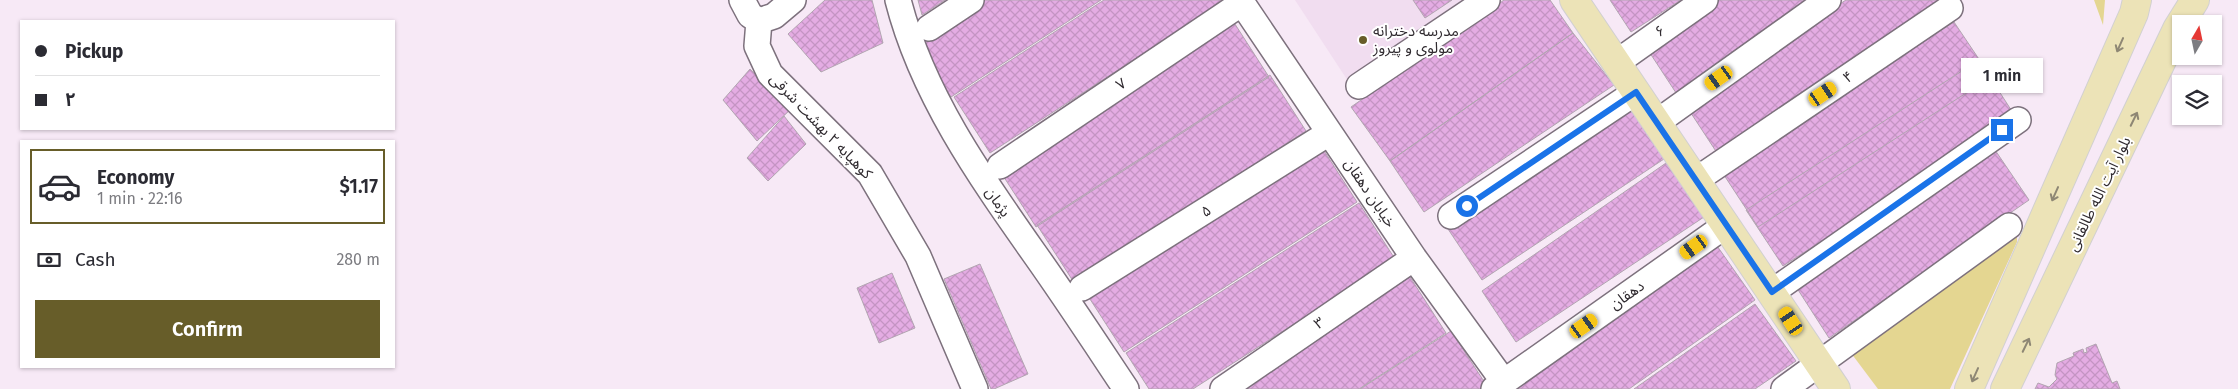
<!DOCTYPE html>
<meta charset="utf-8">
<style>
body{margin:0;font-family:"Fira Sans","Noto Sans Arabic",sans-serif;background:#f2f2f3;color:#2b2b33;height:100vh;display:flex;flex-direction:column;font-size:19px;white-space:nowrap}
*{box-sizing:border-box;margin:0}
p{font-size:16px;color:#7c7c81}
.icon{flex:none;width:28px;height:28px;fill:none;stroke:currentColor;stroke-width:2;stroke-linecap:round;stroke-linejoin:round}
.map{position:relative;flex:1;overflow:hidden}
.sheet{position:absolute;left:20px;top:140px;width:375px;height:228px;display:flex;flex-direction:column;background:#fff;border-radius:0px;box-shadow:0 1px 4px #0004}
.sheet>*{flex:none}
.top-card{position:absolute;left:20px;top:20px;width:375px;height:110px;border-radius:0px;box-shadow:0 1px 4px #0004;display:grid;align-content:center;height:110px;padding:0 15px;background:#fff}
.needle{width:32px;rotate:9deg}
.tools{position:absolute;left:2172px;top:15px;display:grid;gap:10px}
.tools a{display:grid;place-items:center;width:50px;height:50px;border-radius:0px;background:#fff;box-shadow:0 1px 4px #0004;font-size:25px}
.end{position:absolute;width:22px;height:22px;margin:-11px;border:6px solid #1a73e8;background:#fff;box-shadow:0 0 0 2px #fff}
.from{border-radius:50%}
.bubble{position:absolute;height:35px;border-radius:0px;background:#fff;box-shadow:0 1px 4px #0004;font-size:16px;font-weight:600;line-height:35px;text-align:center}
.car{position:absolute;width:15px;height:30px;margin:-15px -8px;border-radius:6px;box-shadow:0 0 4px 1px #0007;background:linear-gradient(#f5c518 24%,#345 0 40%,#f5c518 0 76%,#345 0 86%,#f5c518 0)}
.top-card b{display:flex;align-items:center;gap:18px;height:48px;font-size:19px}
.top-card b+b{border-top:1px solid #e1e1e2}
.top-card i{width:12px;height:12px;background:#2b2b33}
ul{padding:9px 0 0;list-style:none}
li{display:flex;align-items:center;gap:15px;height:75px;margin:0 10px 8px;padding:0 5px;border:2px solid #e1e1e2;border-radius:0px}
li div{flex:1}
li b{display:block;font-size:19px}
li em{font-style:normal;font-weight:600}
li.selected{border-color:#675d29}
li>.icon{width:45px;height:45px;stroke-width:1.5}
.pay{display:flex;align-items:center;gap:12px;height:55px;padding:0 15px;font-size:19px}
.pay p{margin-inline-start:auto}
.button{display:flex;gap:10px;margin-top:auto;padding:10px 15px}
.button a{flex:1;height:58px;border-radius:0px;background:#675d29;color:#fff;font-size:20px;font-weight:600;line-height:58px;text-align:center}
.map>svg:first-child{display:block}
.built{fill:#f1ddf0}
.park{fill:#e4d691}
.building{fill:url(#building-cross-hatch);stroke:#b2a5b1}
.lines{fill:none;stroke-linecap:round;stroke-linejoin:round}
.minor-casing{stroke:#7d717d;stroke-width:28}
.major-casing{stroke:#d1d0d1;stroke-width:30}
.minor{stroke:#fff;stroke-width:25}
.major{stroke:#ece3b7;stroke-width:28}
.oneway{stroke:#8e8774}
.route{stroke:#1a73e8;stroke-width:6}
.poi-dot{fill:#675d29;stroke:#fff;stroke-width:2}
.labels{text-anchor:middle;stroke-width:4;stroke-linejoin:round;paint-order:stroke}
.poi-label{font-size:15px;fill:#302b30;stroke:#fff;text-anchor:start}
.street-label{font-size:15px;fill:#302b30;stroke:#fff}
</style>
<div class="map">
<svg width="2238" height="389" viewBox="0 0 2238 389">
<defs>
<pattern id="building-cross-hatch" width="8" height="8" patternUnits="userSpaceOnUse" patternTransform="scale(1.25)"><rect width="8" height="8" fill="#e4ace3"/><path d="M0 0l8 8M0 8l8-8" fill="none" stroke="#c494c3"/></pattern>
</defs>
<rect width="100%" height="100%" fill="#f7e9f6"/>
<path class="built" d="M1295,0H1462L1348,81Z"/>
<path class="park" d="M2094,0H2105L2103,25Z
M2017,235V242L1950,389H1878L1851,353Z"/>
<path class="building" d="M825,0H872L883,43L821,72L788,34Z
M918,0H945L922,15Z
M979,0H1101L951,97L915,42Z
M1104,0H1221L1223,2L990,153L954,97Z
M1413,0H1452L1425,18Z
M1504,0H1550L1573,33L1390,161L1351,107Z
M1610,0H1681L1631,32Z
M1718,0H1840L1682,102L1646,47Z
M1846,0H1949L1721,159L1685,104Z
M1233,21L1269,77L1036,227L1000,171Z
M1954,22L1991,77L1758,227L1722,172Z
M1573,33L1614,85L1424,212L1390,161Z
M1979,60L2015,116L1783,266L1746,210Z
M750,69L791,109L757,141L723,100Z
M1270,75L1306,131L1073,281L1037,225Z
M1632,101L1673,153L1482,280L1448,229Z
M784,116L806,144L768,181L747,158Z
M1321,146L1357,202L1124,352L1088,296Z
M1993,147L2029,200L1829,338L1793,282Z
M1666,163L1707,215L1516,342L1482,291Z
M1359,203L1395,259L1193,389H1149L1126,353Z
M1715,243L1755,300L1629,389H1508Z
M980,264L1028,374L994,389H991L944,279Z
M892,273L915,328L879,343L857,288Z
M1410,277L1446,333L1359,389H1237Z
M1755,304L1796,361L1755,389H1634Z
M1451,331L1487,386L1482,389H1360Z
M2096,344L2112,383L2117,381L2120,389H2035L2038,383L2049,387L2057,379L2055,375L2057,363L2074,356L2073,353L2083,349L2084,353L2087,352L2086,348Z"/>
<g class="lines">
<g class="minor-casing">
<path id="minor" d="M742,0L750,15L759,21
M898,0C922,94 979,175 1034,253C1066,298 1096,344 1126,389
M1240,0L1414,258L1504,382
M759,21L757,46L770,74L870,174L918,256L975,389
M759,21L774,16L793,0
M929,28L971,0
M1616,63L1705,0
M1359,86L1487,0
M1656,123L1828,0
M1000,166L1242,3
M1696,180L1950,8
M1451,216L1636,92
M1082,288L1329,133
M1772,292L2018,120
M1223,389L1414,258
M1494,389L1726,225
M1784,389L2009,226"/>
</g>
<g class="major-casing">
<path id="major" d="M1574,0L1836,389
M1969,389L2134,13L2137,0
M2005,389L2177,29L2195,0"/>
</g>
<use href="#minor" class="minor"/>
<use href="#major" class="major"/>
</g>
<defs><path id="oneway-shaft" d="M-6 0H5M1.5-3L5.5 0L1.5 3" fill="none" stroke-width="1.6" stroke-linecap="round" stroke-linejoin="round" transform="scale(1.25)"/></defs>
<g class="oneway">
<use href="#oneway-shaft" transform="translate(2120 45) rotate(114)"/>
<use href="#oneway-shaft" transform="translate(2134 119) rotate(-64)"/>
<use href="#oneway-shaft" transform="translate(2055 194) rotate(114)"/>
<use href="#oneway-shaft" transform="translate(2026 345) rotate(-64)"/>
<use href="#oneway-shaft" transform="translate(1975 375) rotate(114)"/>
</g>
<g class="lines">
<path class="route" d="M1467,206L1636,92L1772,292L2002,130"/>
</g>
<circle class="poi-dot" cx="1363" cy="40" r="5"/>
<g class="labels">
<g class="poi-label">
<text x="1373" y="36">مدرسه دخترانه<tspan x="1373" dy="17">مولوی و پیروز</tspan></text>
</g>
<g class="street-label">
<text transform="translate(1660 31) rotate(-35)" y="5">۶</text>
<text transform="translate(1848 77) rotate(-34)" y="5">۴</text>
<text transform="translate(1121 84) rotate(-34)" y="5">۷</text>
<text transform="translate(821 126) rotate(46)" y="5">کوهپایه ۲ بهشت شرقی</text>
<text transform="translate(1370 193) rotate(56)" y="5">خیابان دهقان</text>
<text transform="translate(2099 194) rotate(-64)" y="5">بلوار آیت الله طالقانی</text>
<text transform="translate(998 202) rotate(55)" y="5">پژمان</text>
<text transform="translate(1206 211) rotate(-32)" y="5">۵</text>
<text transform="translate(1627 295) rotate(-35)" y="5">دهقان</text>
<text transform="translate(1319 323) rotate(-34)" y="5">۳</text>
</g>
</g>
</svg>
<div class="tools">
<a><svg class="needle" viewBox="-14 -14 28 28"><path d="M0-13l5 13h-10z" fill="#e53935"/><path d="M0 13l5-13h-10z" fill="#7c7c81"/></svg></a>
<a><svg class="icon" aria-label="layers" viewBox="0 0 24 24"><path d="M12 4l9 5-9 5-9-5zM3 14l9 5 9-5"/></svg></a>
</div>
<i class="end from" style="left:1467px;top:206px"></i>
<i class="end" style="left:2002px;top:130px"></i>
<div class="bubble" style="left:1961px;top:58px;width:82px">1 min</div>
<i class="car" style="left:1719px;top:78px;rotate:235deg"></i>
<i class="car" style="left:1823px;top:94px;rotate:56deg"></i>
<i class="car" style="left:1694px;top:247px;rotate:235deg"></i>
<i class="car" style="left:1791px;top:321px;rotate:327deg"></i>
<i class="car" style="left:1584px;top:326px;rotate:55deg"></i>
<div class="top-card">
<b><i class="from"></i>Pickup</b>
<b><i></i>۲</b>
</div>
<section class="sheet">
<ul>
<li class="selected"><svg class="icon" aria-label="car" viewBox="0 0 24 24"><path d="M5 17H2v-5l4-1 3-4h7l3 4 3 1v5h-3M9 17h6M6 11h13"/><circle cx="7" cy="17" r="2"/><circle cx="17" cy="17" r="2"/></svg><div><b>Economy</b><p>1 min · 22:16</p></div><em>$1.17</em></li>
</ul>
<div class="pay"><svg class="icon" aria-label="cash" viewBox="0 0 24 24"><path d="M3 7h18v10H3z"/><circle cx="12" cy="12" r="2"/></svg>Cash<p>280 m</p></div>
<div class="button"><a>Confirm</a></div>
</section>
</div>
